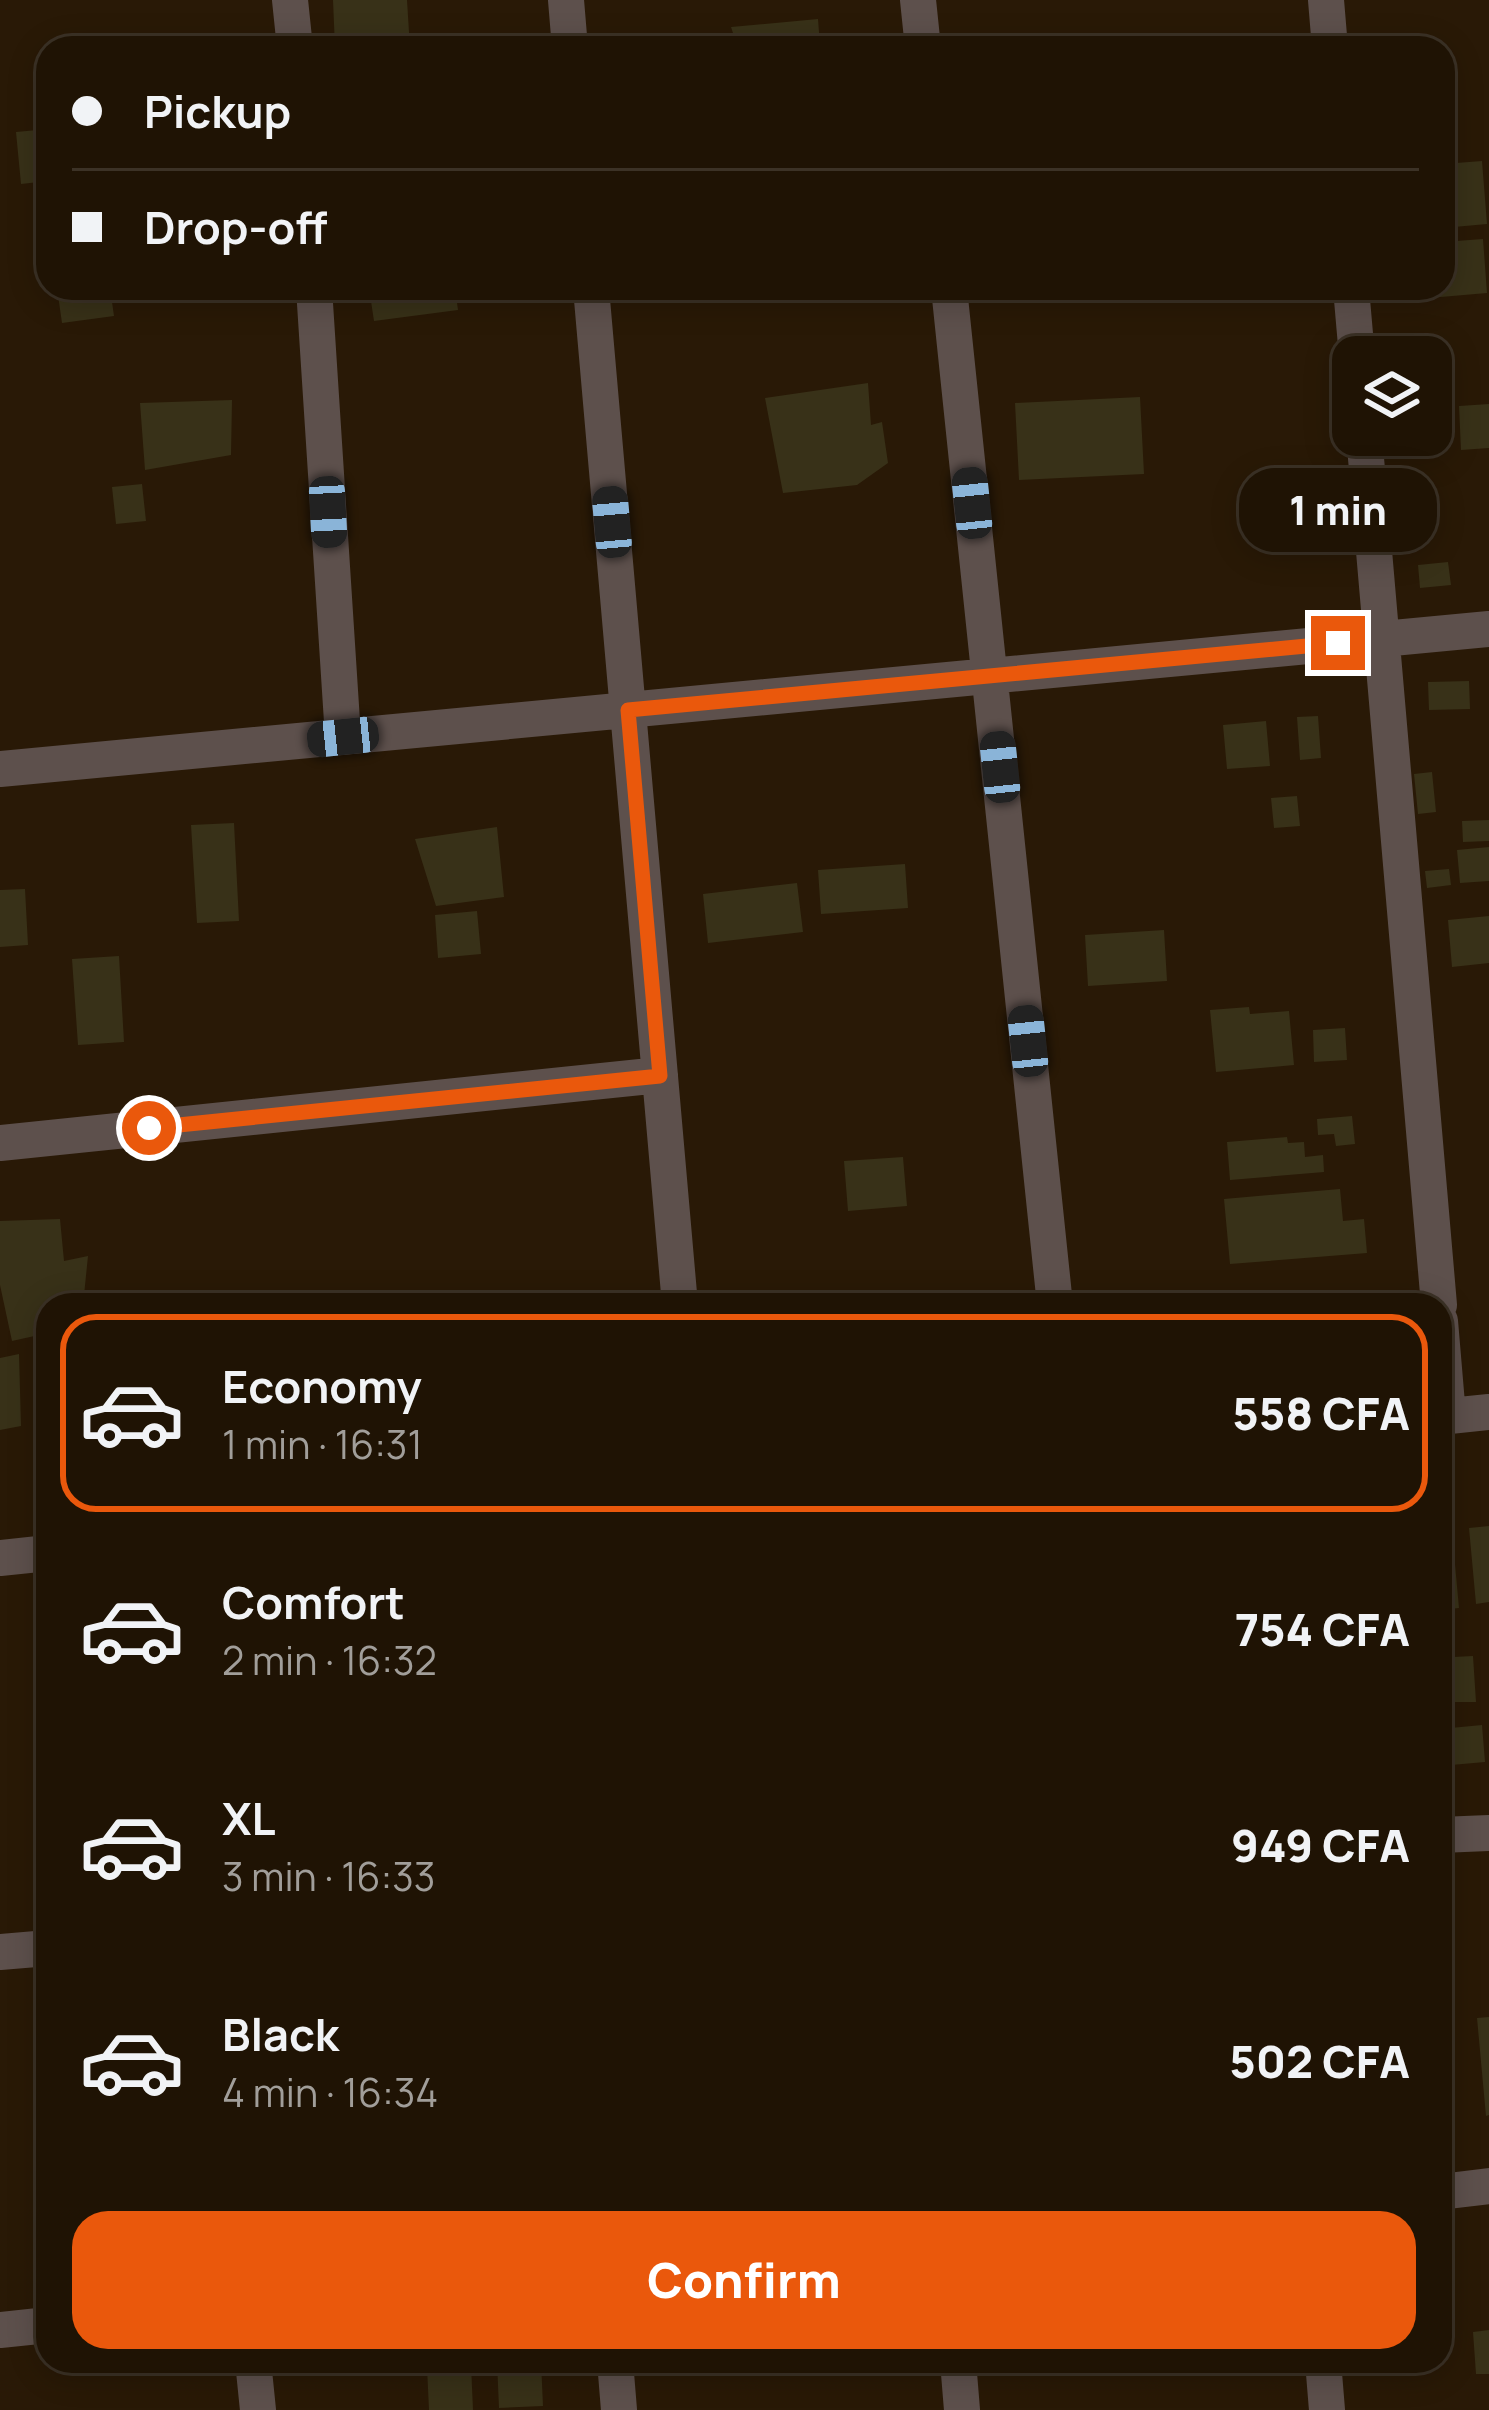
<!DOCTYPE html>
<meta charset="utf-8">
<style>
body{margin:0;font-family:Manrope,sans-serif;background:#2c2013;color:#f1f3f6;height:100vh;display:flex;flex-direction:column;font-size:45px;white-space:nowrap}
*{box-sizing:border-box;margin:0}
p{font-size:39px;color:#a19e9a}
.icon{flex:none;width:66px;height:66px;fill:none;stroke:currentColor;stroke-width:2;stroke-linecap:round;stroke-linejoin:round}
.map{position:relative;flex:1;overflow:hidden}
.drawer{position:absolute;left:36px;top:1293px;width:1416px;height:1080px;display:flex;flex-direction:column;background:#1f1304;border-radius:36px;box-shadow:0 6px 30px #0003,0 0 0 3px #3c3226}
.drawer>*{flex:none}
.hud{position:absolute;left:36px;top:36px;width:1419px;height:264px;border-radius:36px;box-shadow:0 6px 30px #0003,0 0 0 3px #3c3226;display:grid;align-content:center;height:264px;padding:0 36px;background:#1f1304}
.tools{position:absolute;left:1332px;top:336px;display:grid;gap:24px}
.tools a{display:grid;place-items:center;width:120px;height:120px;border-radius:24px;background:#1f1304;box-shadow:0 6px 30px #0003,0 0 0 3px #3c3226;font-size:60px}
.end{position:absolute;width:54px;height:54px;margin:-27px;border:15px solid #ea580c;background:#fff;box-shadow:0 0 0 6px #fff}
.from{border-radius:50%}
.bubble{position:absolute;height:84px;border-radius:36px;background:#1f1304;box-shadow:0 6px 30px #0003,0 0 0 3px #3c3226;font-size:39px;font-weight:800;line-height:84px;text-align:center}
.car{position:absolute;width:36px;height:72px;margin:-36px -18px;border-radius:15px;box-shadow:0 0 9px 3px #0007;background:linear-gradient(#222 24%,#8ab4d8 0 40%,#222 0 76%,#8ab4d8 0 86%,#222 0)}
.hud b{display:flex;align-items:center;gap:42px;height:114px;font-size:45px}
.hud b+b{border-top:3px solid #3c3226}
.hud i{width:30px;height:30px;background:#f1f3f6}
ul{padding:21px 0 0;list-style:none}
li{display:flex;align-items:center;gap:36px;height:198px;margin:0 24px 18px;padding:0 12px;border:6px solid transparent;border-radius:36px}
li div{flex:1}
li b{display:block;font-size:45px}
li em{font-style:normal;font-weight:800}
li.active{border-color:#ea580c}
li>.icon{width:108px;height:108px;stroke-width:1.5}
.primary-button{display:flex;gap:24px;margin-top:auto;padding:24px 36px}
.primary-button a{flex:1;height:138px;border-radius:36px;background:#ea580c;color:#fff;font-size:48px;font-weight:800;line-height:138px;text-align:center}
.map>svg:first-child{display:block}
.building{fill:#383118}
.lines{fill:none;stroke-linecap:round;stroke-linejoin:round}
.street{stroke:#5d504c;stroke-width:36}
.route{stroke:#ea580c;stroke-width:15}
</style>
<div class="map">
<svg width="1489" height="2410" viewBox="0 0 1489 2410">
<rect width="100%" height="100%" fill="#291906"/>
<path class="building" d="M333,0H407L410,48H335Z
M818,19L820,45L797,48H738L731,27Z
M48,129V181L21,184L16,132Z
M1482,161L1487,224L1443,228V164Z
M1483,239L1487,293L1406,300L1405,288H1443V242Z
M57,288H110L114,316L62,323Z
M369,288H455L458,310L374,321Z
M868,383L871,425L882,422L888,463L857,485L783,493L765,398Z
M1140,397L1144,474L1019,480L1015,403Z
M232,400L231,455L145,470L140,403Z
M1489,404V448L1461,450L1459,406Z
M1383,435H1430V443L1384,447Z
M142,484L146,521L116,524L112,487Z
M1448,562L1451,585L1420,588L1418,565Z
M1469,681L1470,709L1429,710L1428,682Z
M1318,716L1321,758L1300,760L1297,717Z
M1266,721L1270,766L1227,769L1223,725Z
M1432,772L1436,812L1418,814L1414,774Z
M1297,796L1300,826L1274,828L1271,798Z
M1489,820V841L1463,842L1462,821Z
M234,823L239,921L197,923L191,825Z
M497,827L504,897L436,906L415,839Z
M1489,847V881L1460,883L1457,850Z
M905,864L908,908L821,914L818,870Z
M1449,869L1451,885L1427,888L1425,871Z
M797,883L803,932L708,943L703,894Z
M25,889L28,945L0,947V890Z
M477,911L481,954L438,958L435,915Z
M1489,916V963L1452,967L1448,920Z
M1164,930L1167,981L1088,986L1085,935Z
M119,956L124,1042L78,1045L72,959Z
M1249,1007L1250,1014L1289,1011L1294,1065L1216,1072L1210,1010Z
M1345,1028L1347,1060L1314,1062L1313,1030Z
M1352,1116L1355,1144L1336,1146L1334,1134L1318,1135L1317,1119Z
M1287,1137L1288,1143L1304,1142L1305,1157L1323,1155L1324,1172L1230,1180L1227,1142Z
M903,1157L907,1206L848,1211L844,1161Z
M1340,1189L1343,1221L1364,1219L1367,1253L1230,1264L1224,1199Z
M60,1219L64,1261L88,1256L83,1305H48V1333L12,1341L0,1285V1221Z
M944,1290L945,1305H853V1293Z
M19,1354L21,1426L0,1430V1358Z
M1451,1520L1459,1608L1440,1610V1521Z
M1489,1526V1602L1476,1604L1469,1528Z
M1473,1656L1476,1702H1455L1453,1657Z
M1482,1725L1485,1762L1440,1766V1729Z
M1440,1977H1452L1455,2053H1440Z
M1489,2017V2115L1486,2116L1477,2018Z
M1489,2330V2374H1476L1473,2332Z
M541,2361L543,2406L499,2408L497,2362Z
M471,2364L473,2410H429L427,2367Z"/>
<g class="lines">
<path class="street" d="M290,0L295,48
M566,0L570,48
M918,0L923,48
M1326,0L1330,48
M314,288L343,737
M591,288L680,1305
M949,288L1055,1305
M1351,288L1357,357
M1364,435L1439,1305
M0,769L1489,629
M0,1143L660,1075
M1440,1321L1448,1416
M1440,1417L1489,1412
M0,1558L48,1553
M1440,1835L1489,1833
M0,1952L48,1948
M1440,2192L1489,2186
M0,2330L48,2325
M253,2361L258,2410
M615,2361L619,2410
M958,2361L962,2410
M1323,2361L1327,2410"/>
</g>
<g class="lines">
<path class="route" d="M149,1128L660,1076L628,710L1338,643"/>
</g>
</svg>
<div class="tools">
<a><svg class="icon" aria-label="layers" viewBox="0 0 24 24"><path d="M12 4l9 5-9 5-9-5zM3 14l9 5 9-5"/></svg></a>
</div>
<i class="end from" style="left:149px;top:1128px"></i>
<i class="end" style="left:1338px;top:643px"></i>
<div class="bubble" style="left:1239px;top:468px;width:198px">1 min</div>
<i class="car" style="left:972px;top:503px;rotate:354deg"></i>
<i class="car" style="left:328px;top:512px;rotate:177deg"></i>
<i class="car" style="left:612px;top:522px;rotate:355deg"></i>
<i class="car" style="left:343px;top:737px;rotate:264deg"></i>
<i class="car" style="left:1000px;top:767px;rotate:354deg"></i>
<i class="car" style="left:1028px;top:1041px;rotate:354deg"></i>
<div class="hud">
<b><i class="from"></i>Pickup</b>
<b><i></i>Drop-off</b>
</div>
<section class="drawer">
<ul>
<li class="active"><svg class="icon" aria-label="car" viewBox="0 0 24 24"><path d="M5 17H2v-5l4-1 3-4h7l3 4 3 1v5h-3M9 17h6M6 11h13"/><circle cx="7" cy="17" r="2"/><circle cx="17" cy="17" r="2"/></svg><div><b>Economy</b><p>1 min · 16:31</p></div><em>558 CFA</em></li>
<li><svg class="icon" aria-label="car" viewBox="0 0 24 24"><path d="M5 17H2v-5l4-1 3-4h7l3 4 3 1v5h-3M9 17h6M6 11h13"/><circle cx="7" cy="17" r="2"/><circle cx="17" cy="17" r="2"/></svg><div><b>Comfort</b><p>2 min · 16:32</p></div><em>754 CFA</em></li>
<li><svg class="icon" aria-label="car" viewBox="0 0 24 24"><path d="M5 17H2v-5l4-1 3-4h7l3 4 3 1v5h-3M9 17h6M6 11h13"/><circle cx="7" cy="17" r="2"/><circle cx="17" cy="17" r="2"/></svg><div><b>XL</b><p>3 min · 16:33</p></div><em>949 CFA</em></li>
<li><svg class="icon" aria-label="car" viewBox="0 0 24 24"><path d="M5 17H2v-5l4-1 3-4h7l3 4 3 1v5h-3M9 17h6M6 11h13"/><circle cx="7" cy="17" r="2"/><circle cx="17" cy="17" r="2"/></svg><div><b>Black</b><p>4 min · 16:34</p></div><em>502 CFA</em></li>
</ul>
<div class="primary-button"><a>Confirm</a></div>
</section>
</div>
